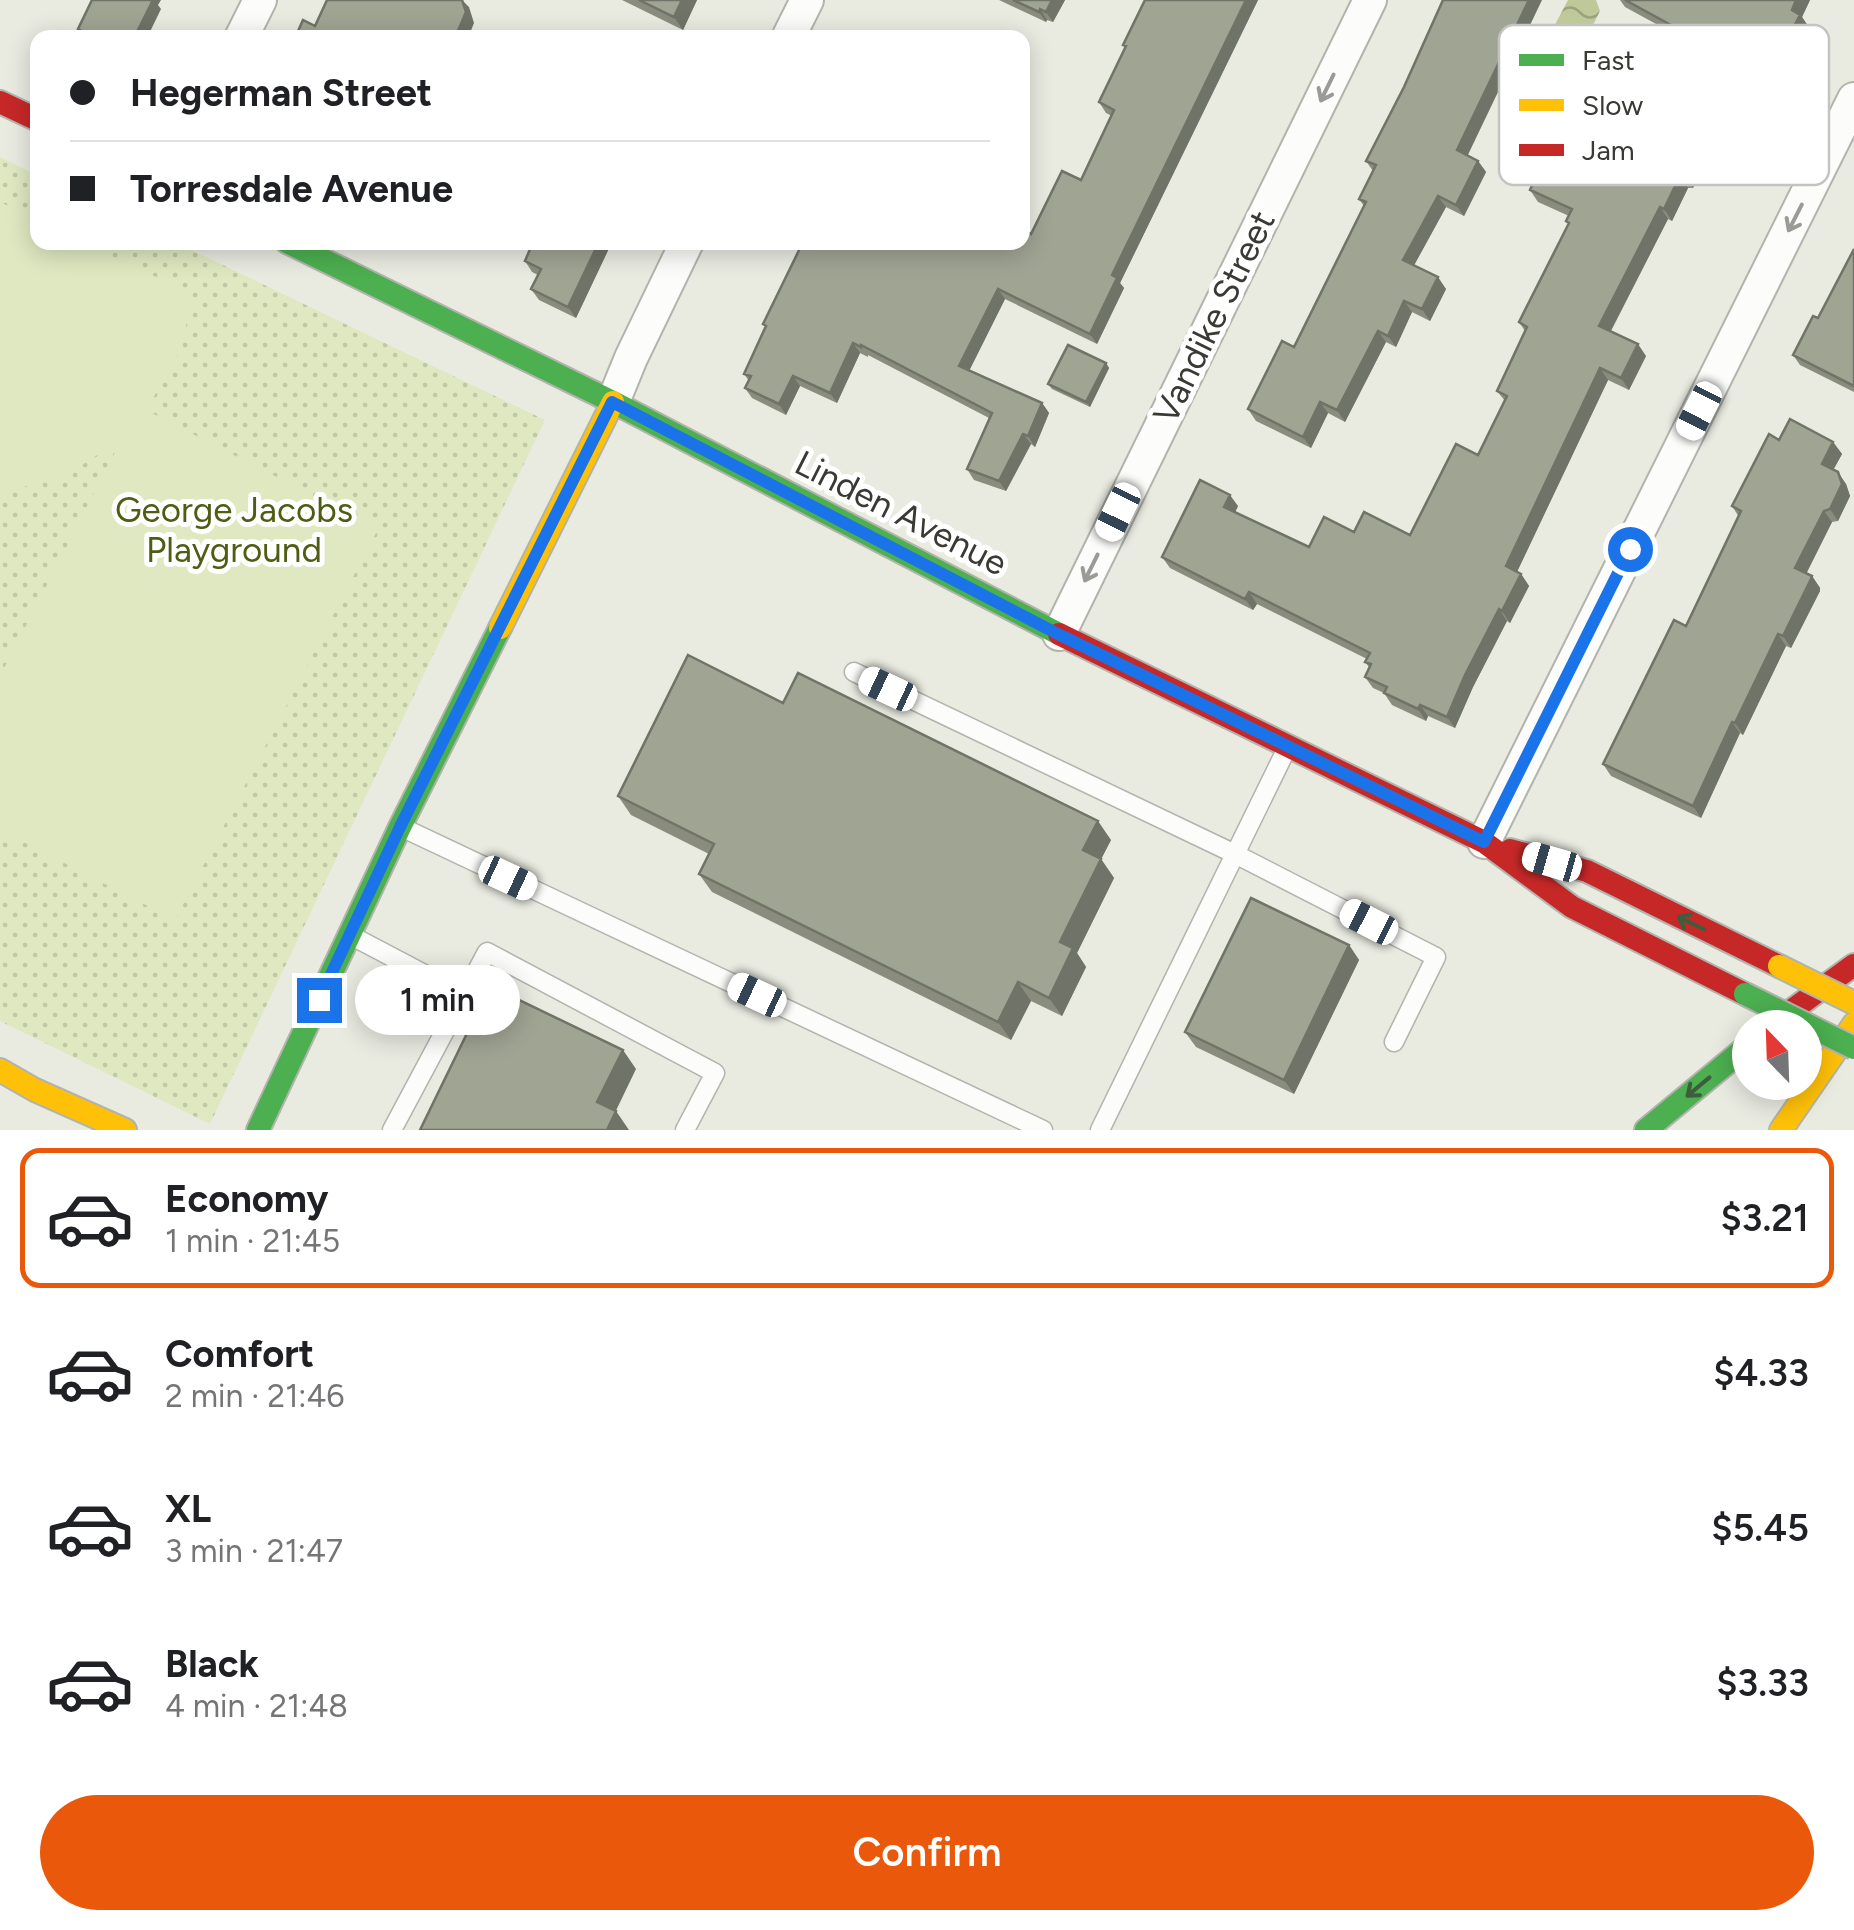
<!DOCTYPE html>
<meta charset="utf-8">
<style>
body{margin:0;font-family:Figtree,sans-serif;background:#f2f2f2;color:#202124;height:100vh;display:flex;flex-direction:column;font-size:38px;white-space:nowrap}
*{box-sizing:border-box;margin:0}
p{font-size:32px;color:#757577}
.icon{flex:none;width:55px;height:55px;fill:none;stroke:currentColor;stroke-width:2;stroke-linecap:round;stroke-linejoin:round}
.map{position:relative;height:1130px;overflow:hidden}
.sheet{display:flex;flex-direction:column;background:#fff;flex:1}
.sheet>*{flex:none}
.hud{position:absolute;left:30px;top:30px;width:1000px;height:220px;border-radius:20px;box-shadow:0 5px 25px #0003;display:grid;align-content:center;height:220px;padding:0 40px;background:#fff}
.needle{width:65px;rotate:337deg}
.fabs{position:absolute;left:1732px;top:1010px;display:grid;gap:20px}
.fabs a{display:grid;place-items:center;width:90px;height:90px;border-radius:50%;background:#fff;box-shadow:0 5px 25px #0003;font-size:50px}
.end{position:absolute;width:45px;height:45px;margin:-22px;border:12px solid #1a73e8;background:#fff;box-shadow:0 0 0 5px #fff}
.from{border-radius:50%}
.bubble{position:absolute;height:70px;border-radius:35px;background:#fff;box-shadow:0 5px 25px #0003;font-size:32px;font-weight:600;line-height:70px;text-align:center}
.car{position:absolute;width:30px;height:60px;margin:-30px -15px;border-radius:12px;box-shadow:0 0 8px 2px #0007;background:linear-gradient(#fff 24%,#345 0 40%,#fff 0 76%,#345 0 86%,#fff 0)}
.hud b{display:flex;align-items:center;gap:35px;height:95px;font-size:38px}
.hud b+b{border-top:2px solid #e0e0e0}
.hud i{width:25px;height:25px;background:#202124}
ul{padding:18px 0 0;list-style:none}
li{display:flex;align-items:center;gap:30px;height:140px;margin:0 20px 15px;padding:0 20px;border:5px solid transparent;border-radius:20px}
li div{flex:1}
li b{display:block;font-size:38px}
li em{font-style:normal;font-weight:600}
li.selected{border-color:#ea580c}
li>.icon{width:90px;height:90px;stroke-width:1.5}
.action{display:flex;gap:20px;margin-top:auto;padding:20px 40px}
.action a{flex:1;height:115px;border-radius:60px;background:#ea580c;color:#fff;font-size:40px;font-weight:600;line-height:115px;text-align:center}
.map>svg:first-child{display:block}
.green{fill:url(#green-dots)}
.pitch{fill:#dfe8c1}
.water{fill:url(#water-waves)}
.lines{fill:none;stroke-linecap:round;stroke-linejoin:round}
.lane-casing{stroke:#b1b3ac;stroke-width:21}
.street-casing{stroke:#b1b3ac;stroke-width:36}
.fast-casing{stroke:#b1b3ac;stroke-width:26}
.slow-casing{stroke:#b1b3ac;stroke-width:26}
.jam-casing{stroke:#b1b3ac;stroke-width:26}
.lane{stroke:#fcfcfa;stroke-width:18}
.street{stroke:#fcfcfa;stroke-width:32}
.fast{stroke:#4caf50;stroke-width:22}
.slow{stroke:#ffc107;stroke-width:22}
.jam{stroke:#c62828;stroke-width:22}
.fast-bridge-casing{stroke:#b1b3ac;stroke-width:26;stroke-linecap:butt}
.slow-bridge-casing{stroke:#b1b3ac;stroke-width:26;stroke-linecap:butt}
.fast-bridge{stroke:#4caf50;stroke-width:22}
.slow-bridge{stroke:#ffc107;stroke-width:22}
.wall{fill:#8a8d7e}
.shaded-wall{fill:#707367}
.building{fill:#a0a493;stroke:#707367;stroke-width:2.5}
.oneway{stroke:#9a9b96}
.oneway2{stroke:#3e5d3c}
.route{stroke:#1a73e8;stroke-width:12}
.labels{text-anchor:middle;stroke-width:10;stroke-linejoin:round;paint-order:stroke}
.street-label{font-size:35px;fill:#383a33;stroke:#fff}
.park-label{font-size:35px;fill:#4f5c13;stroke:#fff}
.key{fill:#fff;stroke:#c3c4c2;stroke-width:2.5}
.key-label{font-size:28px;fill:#383a33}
</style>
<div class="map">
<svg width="1854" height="1130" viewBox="0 0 1854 1130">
<defs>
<pattern id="green-dots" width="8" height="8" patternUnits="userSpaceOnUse" patternTransform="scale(2.5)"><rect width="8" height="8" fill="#dfe8c1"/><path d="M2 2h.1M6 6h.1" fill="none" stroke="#c0c8a6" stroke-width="1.8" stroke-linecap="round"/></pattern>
<pattern id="water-waves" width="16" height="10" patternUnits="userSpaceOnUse" patternTransform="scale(2.5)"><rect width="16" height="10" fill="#bec898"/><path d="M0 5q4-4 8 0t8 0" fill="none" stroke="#9ba37d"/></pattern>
</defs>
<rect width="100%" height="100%" fill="#e9ebe1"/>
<path class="green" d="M0,157L37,175L38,242L177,243L545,420L210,1124L0,1021Z"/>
<path class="pitch" d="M0,202L37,220L38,242L84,243L192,294L186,327L176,359L146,410L378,529L175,920L0,830V676L125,433C116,440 104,450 93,458C65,477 33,486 0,492Z"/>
<path class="water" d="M1568,0H1596L1600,11L1580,51L1566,58L1553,51L1549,36Z"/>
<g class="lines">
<g class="lane-casing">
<path id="lane" d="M854,672L1235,854L1436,957L1394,1042
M401,827L1043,1130
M350,935L464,995
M392,1130L487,952L715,1073L685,1130
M1100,1130L1288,746"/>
</g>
<g class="street-casing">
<path id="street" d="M241,38L260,0
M788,38L807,0
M613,402L631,358L687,242
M1059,634L1370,0
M1484,842L1854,99"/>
</g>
<g class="fast-casing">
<path id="fast" d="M287,242L613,402L1059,634
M258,1130L400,827L500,628
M1646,1130L1750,1044"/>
</g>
<g class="slow-casing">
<path id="slow" d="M500,628L613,402
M0,1070L35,1090L125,1130
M1781,1130L1854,1024"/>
</g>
<g class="jam-casing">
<path id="jam" d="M0,102L38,120
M1059,634L1484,842L1572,907L1745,994
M1510,850L1587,871L1779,966
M1784,1016L1854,965"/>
</g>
<use href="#lane" class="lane"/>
<use href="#street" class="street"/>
<use href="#fast" class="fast"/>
<use href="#slow" class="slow"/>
<use href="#jam" class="jam"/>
<g class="fast-bridge-casing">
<path id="fast-bridge" d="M1745,994L1854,1048"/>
</g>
<g class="slow-bridge-casing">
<path id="slow-bridge" d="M1779,966L1854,1003"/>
</g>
<use href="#fast-bridge" class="fast-bridge"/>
<use href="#slow-bridge" class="slow-bridge"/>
</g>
<path class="wall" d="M622,0H697L683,30Z
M999,0H1065L1053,22L1047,20L1046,22Z
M1145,0H1258L1120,283L1124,288L1097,344L1005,299L969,371L1042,403L1049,413L1035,447L1031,444L1006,491L974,480L967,469L989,418L868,355V357L860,353L837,403L800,386L786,415L752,398L745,388L749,381L744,374L765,327L763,324L1031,234L1081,180L1112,116L1106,113L1099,102L1125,48L1123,45Z
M1620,0H1810L1802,17L1808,26L1791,59L1759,42L1724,114L1727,118L1699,175L1693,188H1688L1672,221L1668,219L1611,331L1646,356L1629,390L1608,380L1517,572L1521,574L1529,586L1510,623L1507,621L1473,687L1455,728L1428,716L1426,721L1392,705L1384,693L1373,688L1365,677L1369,667L1365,662L1367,659L1257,604L1253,610L1170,568L1162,557L1238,506L1235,512L1309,547L1354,532L1410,535L1478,455L1505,401L1497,391L1525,331L1519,322L1568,224L1566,221L1569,216L1538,202L1530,190L1611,171L1678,36L1625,7Z
M1468,155L1478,161L1486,172L1464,216L1446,207L1414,265L1446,289L1430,321L1412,312L1396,347L1386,342L1345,422L1328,413L1311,448L1256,421L1248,409L1294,347L1364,206L1359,199L1373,171L1366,161Z
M533,242H612L576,318L539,300L531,289L538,275L532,272L525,261Z
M1854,249V392L1800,365L1793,355L1818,318Z
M1106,363L1109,368L1090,407L1052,389L1048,384Z
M1779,440L1833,442L1842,454L1833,470L1846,484L1850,496L1838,521L1832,522L1806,574L1812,576L1820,588V591L1791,648L1786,646L1743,735L1740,733L1701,818L1611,776L1603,764L1686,626L1739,517L1732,506Z
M783,703L1111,840L1101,859L1114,878L1077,953L1086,967L1062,1016L1031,1001L1011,1040L712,892L699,874L709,854L631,815L618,796Z
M1349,945L1359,960L1294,1094L1196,1047L1185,1032Z"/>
<path class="shaded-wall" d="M152,0H161L158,5L161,9L147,38H134Z
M462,0L469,7L474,23L468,38H455Z
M682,0H697L683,30L674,17Z
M1052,0H1065L1053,22L1046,12Z
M1246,0H1258L1120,283L1124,288L1097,344L1090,334L1112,275Z
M1529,0H1542L1465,161L1457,150Z
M1796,0H1810L1802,17L1808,26L1791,59L1783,47L1792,10Z
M1040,9L1047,20L1046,22L1039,12Z
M1751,30L1759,42L1724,114L1727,118L1693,188L1685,176L1715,106Z
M1478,161L1486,172L1464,216L1456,205Z
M1680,176L1688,188L1672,221L1664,209Z
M1438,196L1446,207L1411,271L1403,260Z
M1660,207L1668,219L1607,338L1599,326Z
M599,242H612L576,318L568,307Z
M1438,277L1446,289L1430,321L1422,309Z
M998,289L1005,299L966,377L959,366Z
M1404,301L1412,312L1396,347L1388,336Z
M1378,331L1386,342L1345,422L1337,410Z
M853,343L860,353L837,403L830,393Z
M1638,344L1646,356L1629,390L1621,378Z
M1106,363L1109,368L1090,407L1086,402Z
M1600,368L1608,380L1514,578L1506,566Z
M793,376L800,386L786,415L779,404Z
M1320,402L1328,413L1311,448L1303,437Z
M1042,403L1049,413L1035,447L1028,436Z
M1023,434L1031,444L1006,491L999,481Z
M1833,442L1842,454L1830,476L1822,464Z
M1838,472L1846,484L1850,496L1838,521L1830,509Z
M1230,495L1238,506L1232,519L1224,507Z
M1824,511L1832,522L1803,580L1795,568Z
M1521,574L1529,586L1510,623L1502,611Z
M1812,576L1820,588V591L1791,648L1783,636Z
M1249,592L1257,604L1253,610L1245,599Z
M1499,609L1507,621L1473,687L1455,728L1447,717L1465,675Z
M1778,634L1786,646L1743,735L1735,723Z
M1420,705L1428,716L1426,721L1418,709Z
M1732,722L1740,733L1701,818L1693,806Z
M1098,821L1111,840L1096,869L1083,850Z
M1101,859L1114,878L1077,953L1086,967L1062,1016L1049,998L1060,942Z
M1349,945L1359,960L1294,1094L1284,1080Z
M1018,982L1031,1001L1011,1040L998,1022Z
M623,1050L636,1069L611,1121L597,1102Z
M616,1111L629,1130H607Z"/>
<path class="building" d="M92,0H153L134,38H77L80,30L78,29Z
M327,0H462L466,12L455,38H295L303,20L315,26Z
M639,0H682L674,17Z
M1013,0H1052L1046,12L1040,9L1039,12Z
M1145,0H1246L1112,275L1117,278L1090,334L998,289L959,366L1042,403L1028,436L1023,434L999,481L967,469L992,413L861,345V347L853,343L830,393L793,376L779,404L745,388L751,376L744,374L766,326L763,324L803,242H1022V230L1031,234L1062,171L1081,180L1114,110L1099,102L1126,46L1123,45Z
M1443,0H1529L1457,150L1478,161L1456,205L1438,196L1403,260L1438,277L1422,309L1404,301L1388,336L1378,331L1337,410L1320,402L1303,437L1248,409L1282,341L1294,347L1366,202L1359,199L1376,165L1366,161L1404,87Z
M1625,0H1796L1792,10L1800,15L1783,47L1751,30L1715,106L1719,107L1691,164L1685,176H1680L1664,209L1660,207L1599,326L1638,344L1621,378L1600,368L1506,566L1521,574L1502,611L1499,609L1465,675L1447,717L1420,705L1418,709L1384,693L1387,687L1365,677L1371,664L1365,662L1370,653L1249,592L1245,599L1162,557L1200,480L1230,495L1224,507L1309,547L1324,517L1354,532L1364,512L1410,535L1456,444L1478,455L1507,396L1497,391L1527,327L1519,322L1569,223L1566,221L1572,209L1530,190L1551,144L1611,171L1680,30Z
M533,242H599L568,307L531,289L541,269L525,261Z
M1854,249V386L1793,355L1813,316L1818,318Z
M1068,345L1106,363L1086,402L1048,384Z
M1790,419L1833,442L1822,464L1838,472L1842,484L1830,509L1824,511L1795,568L1812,576L1811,579L1783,636L1778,634L1735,723L1732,722L1693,806L1603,764L1674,620L1686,626L1741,511L1732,506L1769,434L1779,440Z
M688,655L783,703L798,673L1098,821L1083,850L1101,859L1060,942L1073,948L1049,998L1018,982L998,1022L699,874L714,844L618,796Z
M1251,898L1349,945L1284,1080L1185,1032Z
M490,986L623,1050L597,1102L616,1111L607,1130H420Z"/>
<defs><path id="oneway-shaft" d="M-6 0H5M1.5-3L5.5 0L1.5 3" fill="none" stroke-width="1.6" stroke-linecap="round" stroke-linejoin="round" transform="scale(2.5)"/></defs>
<g class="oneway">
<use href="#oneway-shaft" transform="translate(1327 88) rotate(116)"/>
<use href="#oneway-shaft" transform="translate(1795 218) rotate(117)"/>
<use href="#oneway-shaft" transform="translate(1091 568) rotate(116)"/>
</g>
<g class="oneway2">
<use href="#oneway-shaft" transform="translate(1691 923) rotate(-154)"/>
<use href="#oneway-shaft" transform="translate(1698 1087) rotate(140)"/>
</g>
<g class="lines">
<path class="route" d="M319,1000L400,827L612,402L1058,634L1484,842L1630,549"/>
</g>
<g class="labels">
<g class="street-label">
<text transform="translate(1214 317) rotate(-64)" y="12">Vandike Street</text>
<text transform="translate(901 513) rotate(27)" y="12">Linden Avenue</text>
</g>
<g class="park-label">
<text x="234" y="522">George Jacobs<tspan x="234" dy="40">Playground</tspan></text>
</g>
</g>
<rect x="1499" y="25" width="330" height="160" rx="15" class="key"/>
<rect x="1519" y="54" width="45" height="12" fill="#4caf50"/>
<rect x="1519" y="99" width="45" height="12" fill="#ffc107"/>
<rect x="1519" y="144" width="45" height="12" fill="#c62828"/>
<g class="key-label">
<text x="1582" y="70">Fast</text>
<text x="1582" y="115">Slow</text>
<text x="1582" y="160">Jam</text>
</g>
</svg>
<div class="fabs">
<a><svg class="needle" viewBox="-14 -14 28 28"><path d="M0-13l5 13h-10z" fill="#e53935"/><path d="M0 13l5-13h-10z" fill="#757577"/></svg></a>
</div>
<i class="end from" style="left:1630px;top:549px"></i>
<i class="end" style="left:319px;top:1000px"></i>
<div class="bubble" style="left:355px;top:965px;width:165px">1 min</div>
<i class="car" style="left:1699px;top:411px;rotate:207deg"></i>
<i class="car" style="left:1118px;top:512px;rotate:206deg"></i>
<i class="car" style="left:888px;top:689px;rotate:295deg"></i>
<i class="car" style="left:1552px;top:862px;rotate:286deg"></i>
<i class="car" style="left:508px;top:878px;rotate:115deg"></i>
<i class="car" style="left:1369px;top:922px;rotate:297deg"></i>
<i class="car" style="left:757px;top:995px;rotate:295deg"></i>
<div class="hud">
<b><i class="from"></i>Hegerman Street</b>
<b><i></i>Torresdale Avenue</b>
</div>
</div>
<section class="sheet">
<ul>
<li class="selected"><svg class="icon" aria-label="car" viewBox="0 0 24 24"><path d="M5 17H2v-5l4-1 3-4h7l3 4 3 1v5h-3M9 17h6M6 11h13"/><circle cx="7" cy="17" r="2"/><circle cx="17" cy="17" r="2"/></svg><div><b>Economy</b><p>1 min · 21:45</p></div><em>$3.21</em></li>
<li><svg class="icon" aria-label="car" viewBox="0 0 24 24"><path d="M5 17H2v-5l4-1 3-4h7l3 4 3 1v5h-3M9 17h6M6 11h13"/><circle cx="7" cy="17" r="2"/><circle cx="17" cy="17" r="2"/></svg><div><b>Comfort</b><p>2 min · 21:46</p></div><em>$4.33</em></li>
<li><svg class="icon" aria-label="car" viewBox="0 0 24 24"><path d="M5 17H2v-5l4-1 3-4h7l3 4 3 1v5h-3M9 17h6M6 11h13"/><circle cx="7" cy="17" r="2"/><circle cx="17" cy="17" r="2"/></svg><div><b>XL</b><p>3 min · 21:47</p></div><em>$5.45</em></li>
<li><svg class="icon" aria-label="car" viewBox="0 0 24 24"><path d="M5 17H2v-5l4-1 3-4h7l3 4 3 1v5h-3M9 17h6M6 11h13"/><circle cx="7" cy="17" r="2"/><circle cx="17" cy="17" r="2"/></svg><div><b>Black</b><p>4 min · 21:48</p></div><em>$3.33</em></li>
</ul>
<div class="action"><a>Confirm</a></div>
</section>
